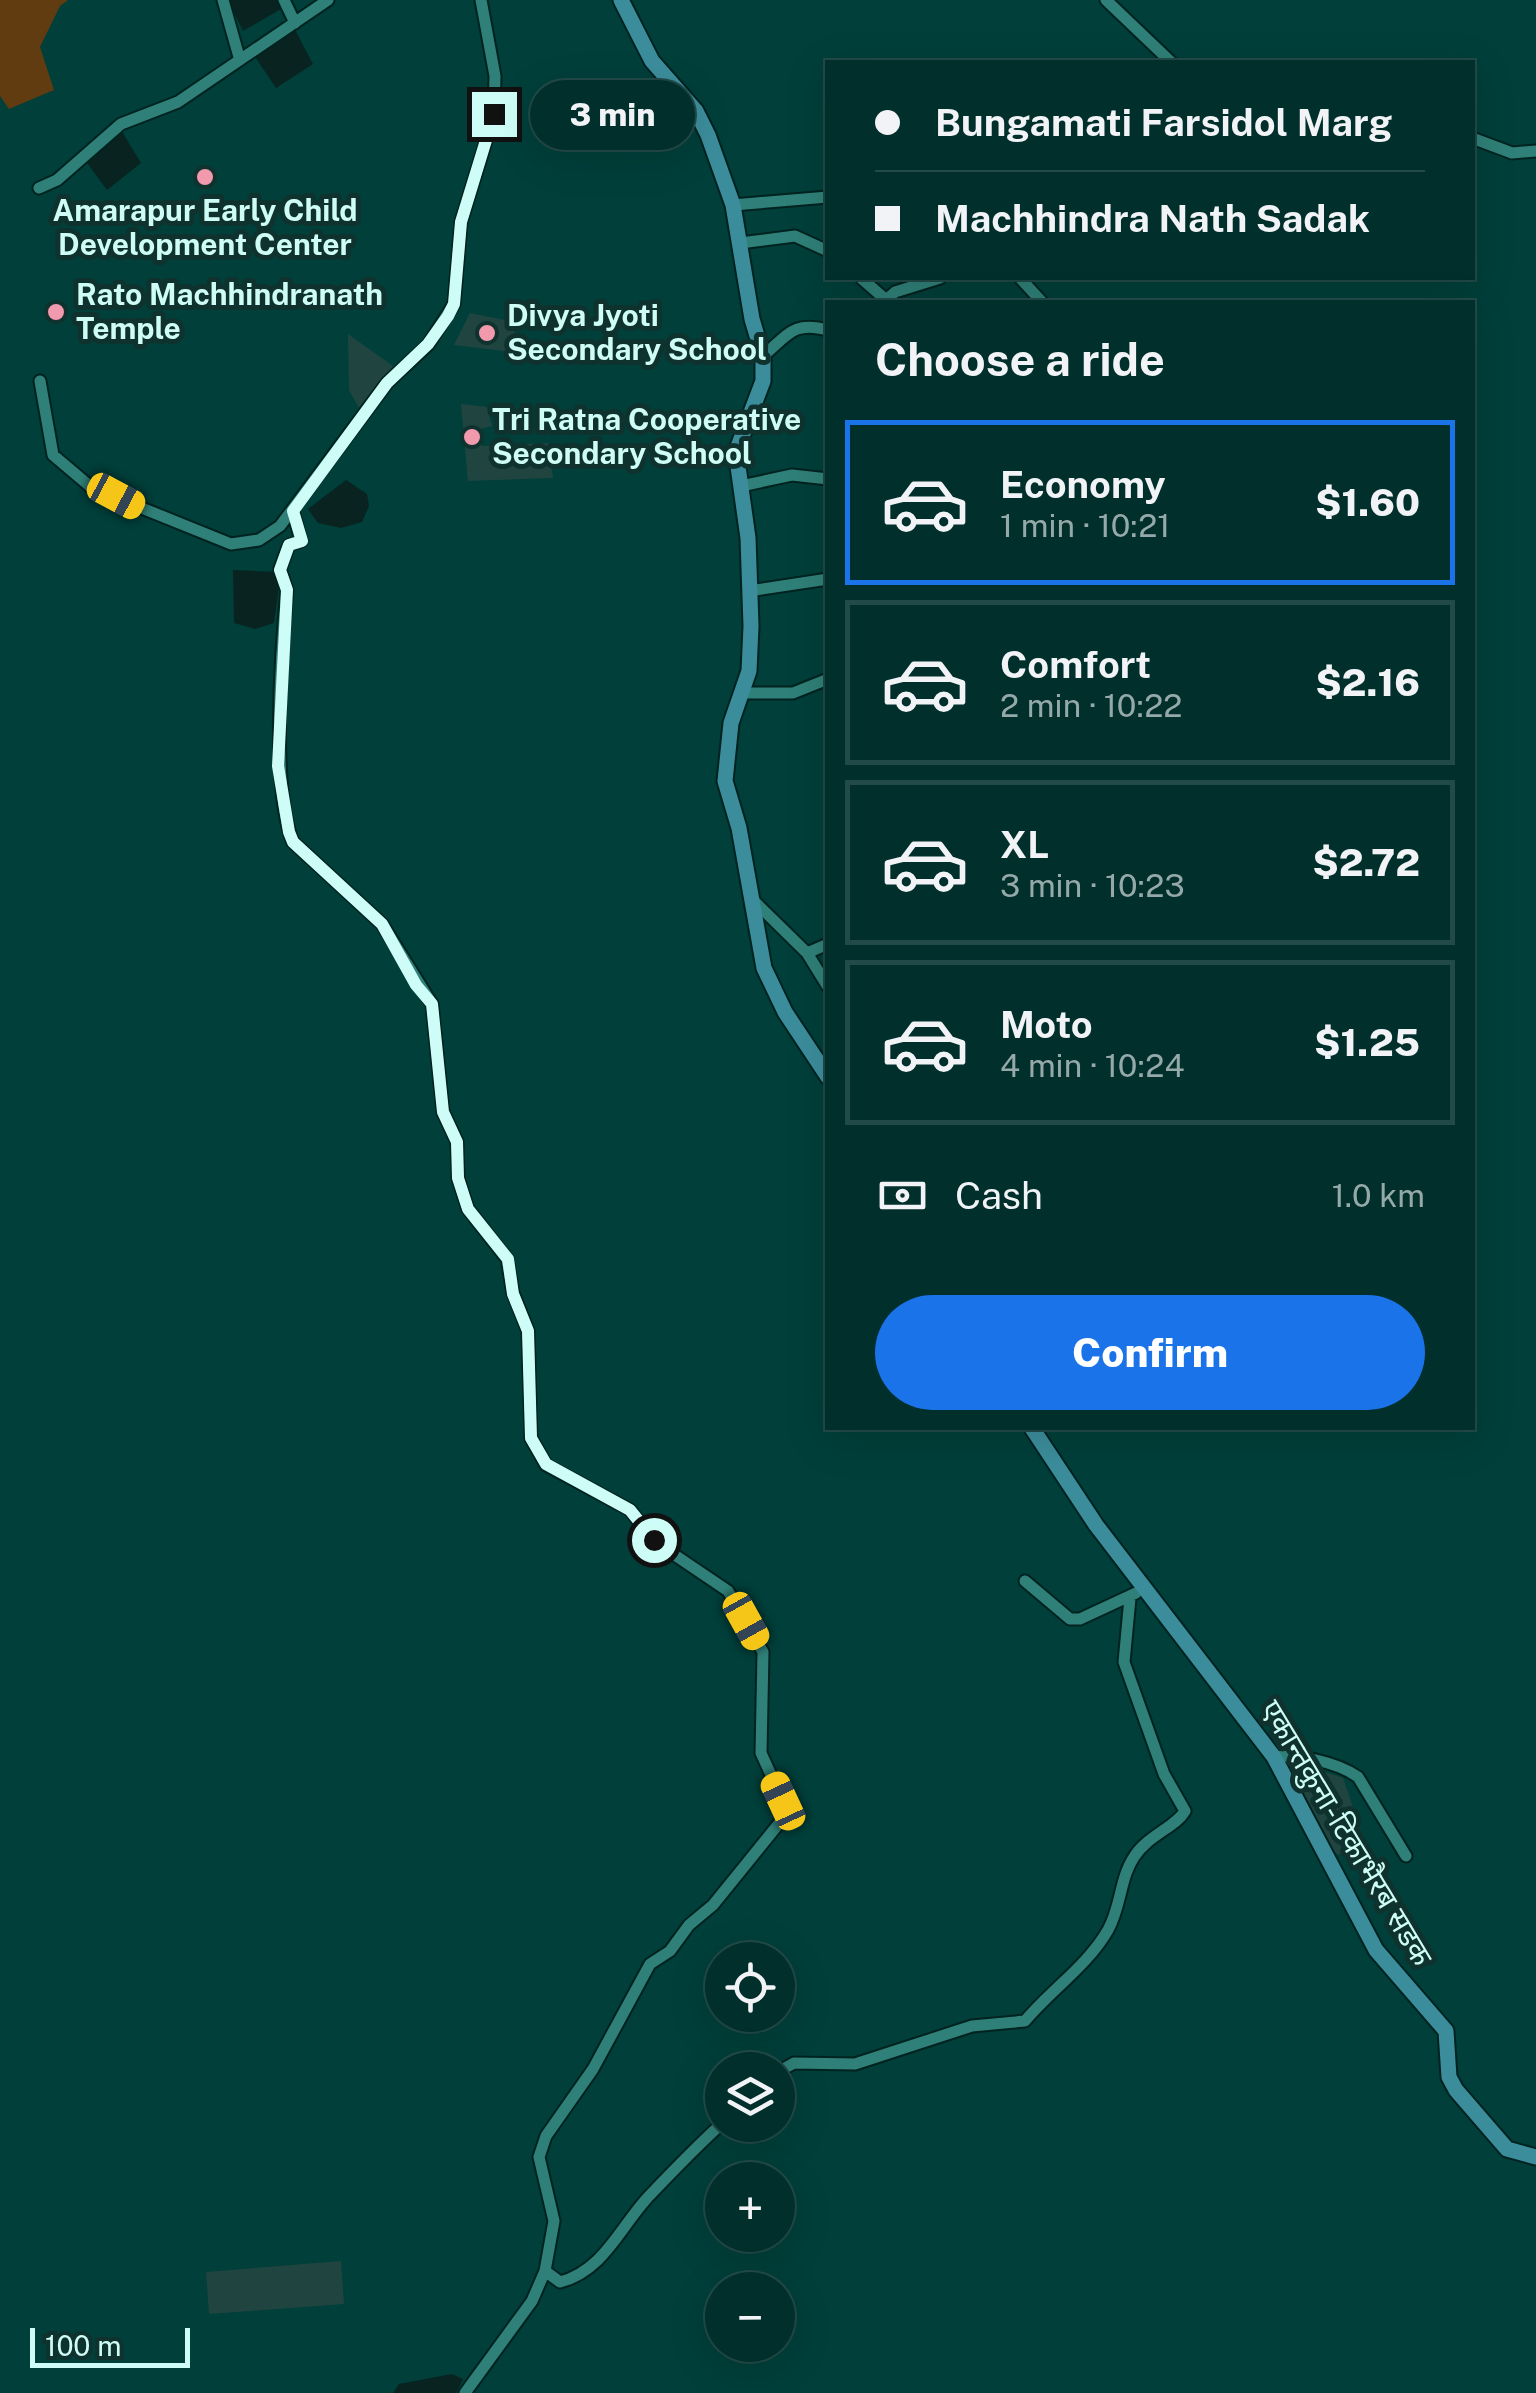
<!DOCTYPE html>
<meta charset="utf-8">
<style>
body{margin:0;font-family:"Public Sans","Noto Sans Devanagari",sans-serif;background:#0e3b38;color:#f1f3f6;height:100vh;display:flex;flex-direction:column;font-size:38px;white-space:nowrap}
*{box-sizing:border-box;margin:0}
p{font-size:32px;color:#95a9a9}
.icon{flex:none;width:55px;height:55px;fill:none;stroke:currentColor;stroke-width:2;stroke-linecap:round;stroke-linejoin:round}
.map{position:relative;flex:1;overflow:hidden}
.panel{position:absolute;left:825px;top:300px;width:650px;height:1130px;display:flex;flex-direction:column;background:#002f2c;border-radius:0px;box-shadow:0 10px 40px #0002,0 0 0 2px #224a48}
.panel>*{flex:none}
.banner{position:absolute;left:825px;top:60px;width:650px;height:220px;border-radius:0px;box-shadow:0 10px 40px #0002,0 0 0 2px #224a48;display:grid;align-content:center;height:220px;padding:0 50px;background:#002f2c}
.tools{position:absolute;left:705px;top:1942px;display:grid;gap:20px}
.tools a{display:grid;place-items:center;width:90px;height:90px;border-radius:50%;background:#002f2c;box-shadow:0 10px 40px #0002,0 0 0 2px #224a48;font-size:50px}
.scale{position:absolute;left:30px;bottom:25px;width:160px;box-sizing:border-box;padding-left:10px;border:5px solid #cdfdf6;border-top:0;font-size:28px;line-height:35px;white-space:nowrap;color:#cdfdf6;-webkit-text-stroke:8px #10322e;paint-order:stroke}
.end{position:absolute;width:45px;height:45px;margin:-22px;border:12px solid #cdfdf6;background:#111;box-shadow:0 0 0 5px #111}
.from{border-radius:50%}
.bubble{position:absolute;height:70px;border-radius:35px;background:#002f2c;box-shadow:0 10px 40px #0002,0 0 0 2px #224a48;font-size:32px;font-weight:800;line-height:70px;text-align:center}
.car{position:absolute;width:30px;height:60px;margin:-30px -15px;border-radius:12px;box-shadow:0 0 8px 2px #0007;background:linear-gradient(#f5c518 24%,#345 0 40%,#f5c518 0 76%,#345 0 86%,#f5c518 0)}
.banner b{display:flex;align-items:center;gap:35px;height:95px;font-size:38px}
.banner b+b{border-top:2px solid #224a48}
.banner i{width:25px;height:25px;background:#f1f3f6}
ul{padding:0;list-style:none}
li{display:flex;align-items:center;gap:30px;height:165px;margin:0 20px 15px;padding:0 30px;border:5px solid #224a48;border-radius:0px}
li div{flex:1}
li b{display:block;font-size:38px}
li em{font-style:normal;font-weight:800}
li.active{border-color:#1a73e8}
li>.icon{width:90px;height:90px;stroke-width:1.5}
h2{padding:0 50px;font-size:45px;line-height:120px}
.pay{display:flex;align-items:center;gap:25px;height:110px;padding:0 50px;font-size:38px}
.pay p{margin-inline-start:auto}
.action{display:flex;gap:20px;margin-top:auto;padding:20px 50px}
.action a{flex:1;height:115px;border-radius:60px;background:#1a73e8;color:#fff;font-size:40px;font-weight:800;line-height:115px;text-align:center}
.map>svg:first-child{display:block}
.built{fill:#204541}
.green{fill:#603c10}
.water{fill:#082320}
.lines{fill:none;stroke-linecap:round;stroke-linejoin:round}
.street-casing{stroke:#012320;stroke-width:15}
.secondary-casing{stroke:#012320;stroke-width:19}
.street{stroke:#2f8078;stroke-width:11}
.secondary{stroke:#3c8d9c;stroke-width:15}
.route{stroke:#cdfdf6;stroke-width:12}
.poi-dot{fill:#f29aad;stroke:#10322e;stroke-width:4}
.labels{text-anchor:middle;stroke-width:10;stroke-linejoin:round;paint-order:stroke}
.poi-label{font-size:30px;font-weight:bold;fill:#cdfdf6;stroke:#10322e;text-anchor:start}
.street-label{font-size:30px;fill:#cdfdf6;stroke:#10322e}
</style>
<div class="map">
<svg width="1536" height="2393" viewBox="0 0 1536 2393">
<rect width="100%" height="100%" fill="#003f3a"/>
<path class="built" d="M470,313L515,322L513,352L454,345Z
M348,334L393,366L359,408L349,390Z
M461,404L487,407L492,426L477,430L482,446L548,443L553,478L468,481Z
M1283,1758L1343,1778L1370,1857L1326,1853Z
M341,2261L344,2304L209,2314L206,2272Z"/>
<path class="green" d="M0,0H68L60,6L40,47L54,90L9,109L0,96Z"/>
<path class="water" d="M228,0H279L281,9L243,31Z
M294,28L313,64L276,88L254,55Z
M121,130L141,163L107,190L85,160Z
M346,480L367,494L369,506L362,522L341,528L318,523L308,509Z
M233,570L281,572L274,623L255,629L234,623Z
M452,2374L463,2379L456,2393H393L399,2384Z"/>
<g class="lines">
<g class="street-casing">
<path id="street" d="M223,0L239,57
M284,0L295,23
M1106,0L1171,62
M1472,138L1512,153L1536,151
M39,188L57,180L121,124L178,102L328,0
M733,205L828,197
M740,243L795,236L828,251
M861,278L885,299
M1020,278L1042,302
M884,302L895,292L940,278
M763,356C789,334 793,321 828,330
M40,381L53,455L92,488L231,544L259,540L280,526L387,383L428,345L454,304L461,222L494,115L495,76L481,0
M741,486L792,475L828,479
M293,511L301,541L289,545L280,569L287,590C281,650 271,790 293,842L382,924L432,1004L443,1112L457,1142L458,1178L468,1209L507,1259L513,1293L528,1331L531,1438L546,1465L630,1510L654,1541L728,1591L763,1652L761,1753L783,1801L785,1816L713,1905L689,1925L670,1951L650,1964L593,2069L546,2136L539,2157L554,2221L545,2271L532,2301L465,2393
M749,591L828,579
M742,693H793L828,679
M753,900L807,953L828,987
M807,953L828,944
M1025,1581L1070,1619H1080L1136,1593
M1274,1757C1298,1754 1337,1762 1358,1777L1406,1856
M778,2072L794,2063L855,2064L972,2026L1025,2021C1051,1990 1088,1965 1108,1930C1121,1907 1120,1878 1134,1857C1148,1835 1176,1827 1185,1811L1164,1774L1124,1662L1130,1598
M545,2271L560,2282C604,2271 621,2225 650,2195C672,2172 694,2149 718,2127L727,2125"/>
</g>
<g class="secondary-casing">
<path id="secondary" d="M621,0L652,61L696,111L708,135L733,205L752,319L763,356V381L736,452L748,538L751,626L749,671L731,723L725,781L739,828L764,968L785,1012L828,1077
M1032,1428L1096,1525L1274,1757L1376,1950L1446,2031L1449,2077L1456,2090L1507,2149L1536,2157"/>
</g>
<use href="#street" class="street"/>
<use href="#secondary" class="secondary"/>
</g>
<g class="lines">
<path class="route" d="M494,114L461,222L454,304L448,316L428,344L387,383L293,511L302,541L289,545L280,570L287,590L278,766L289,832L293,842L382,924L416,985L432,1004L443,1112L457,1142L458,1178L468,1209L508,1259L513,1294L528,1331L531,1438L546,1464L630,1510L654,1540"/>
</g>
<g class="poi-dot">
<circle cx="205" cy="177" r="10"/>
<circle cx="56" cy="312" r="10"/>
<circle cx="487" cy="333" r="10"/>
<circle cx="472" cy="437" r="10"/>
</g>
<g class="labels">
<g class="poi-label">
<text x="205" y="221" text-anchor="middle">Amarapur Early Child<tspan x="205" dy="34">Development Center</tspan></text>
<text x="76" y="305">Rato Machhindranath<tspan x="76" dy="34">Temple</tspan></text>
<text x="507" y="326">Divya Jyoti<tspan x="507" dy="34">Secondary School</tspan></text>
<text x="492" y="430">Tri Ratna Cooperative<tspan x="492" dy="34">Secondary School</tspan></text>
</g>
<g class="street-label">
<text transform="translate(1346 1833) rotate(59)" y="10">एकान्तकुना-टिकाभैरब सडक</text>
</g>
</g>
</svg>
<div class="tools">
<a><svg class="icon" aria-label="locate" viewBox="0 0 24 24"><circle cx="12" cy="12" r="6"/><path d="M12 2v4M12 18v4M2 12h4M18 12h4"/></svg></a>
<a><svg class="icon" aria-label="layers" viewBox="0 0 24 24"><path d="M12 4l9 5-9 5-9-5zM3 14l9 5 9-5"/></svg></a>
<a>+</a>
<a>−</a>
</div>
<div class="scale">100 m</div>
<i class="end from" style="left:654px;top:1540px"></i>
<i class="end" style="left:494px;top:114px"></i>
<div class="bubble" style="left:530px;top:80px;width:165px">3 min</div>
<i class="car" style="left:116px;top:496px;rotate:118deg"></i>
<i class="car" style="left:746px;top:1621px;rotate:151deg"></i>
<i class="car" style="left:783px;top:1801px;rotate:335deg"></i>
<div class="banner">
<b><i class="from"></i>Bungamati Farsidol Marg</b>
<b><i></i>Machhindra Nath Sadak</b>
</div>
<section class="panel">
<h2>Choose a ride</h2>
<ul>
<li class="active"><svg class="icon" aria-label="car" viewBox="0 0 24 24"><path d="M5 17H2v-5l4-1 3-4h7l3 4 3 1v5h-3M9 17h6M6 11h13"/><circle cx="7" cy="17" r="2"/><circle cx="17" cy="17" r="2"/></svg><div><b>Economy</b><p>1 min · 10:21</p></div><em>$1.60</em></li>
<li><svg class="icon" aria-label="car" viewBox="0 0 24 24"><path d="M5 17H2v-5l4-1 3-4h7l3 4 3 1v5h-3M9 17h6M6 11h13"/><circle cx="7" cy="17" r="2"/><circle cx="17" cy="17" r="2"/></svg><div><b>Comfort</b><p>2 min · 10:22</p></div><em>$2.16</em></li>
<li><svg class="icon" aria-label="car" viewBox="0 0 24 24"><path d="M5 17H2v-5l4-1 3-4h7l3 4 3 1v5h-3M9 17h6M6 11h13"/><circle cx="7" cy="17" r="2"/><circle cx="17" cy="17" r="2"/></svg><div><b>XL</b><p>3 min · 10:23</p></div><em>$2.72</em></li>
<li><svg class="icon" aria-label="car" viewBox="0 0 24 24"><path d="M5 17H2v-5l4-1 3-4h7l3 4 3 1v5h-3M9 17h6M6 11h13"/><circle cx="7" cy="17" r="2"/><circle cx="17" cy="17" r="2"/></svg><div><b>Moto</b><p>4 min · 10:24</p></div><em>$1.25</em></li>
</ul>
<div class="pay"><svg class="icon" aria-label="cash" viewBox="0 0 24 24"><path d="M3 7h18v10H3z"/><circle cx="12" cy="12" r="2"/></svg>Cash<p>1.0 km</p></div>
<div class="action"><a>Confirm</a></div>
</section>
</div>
